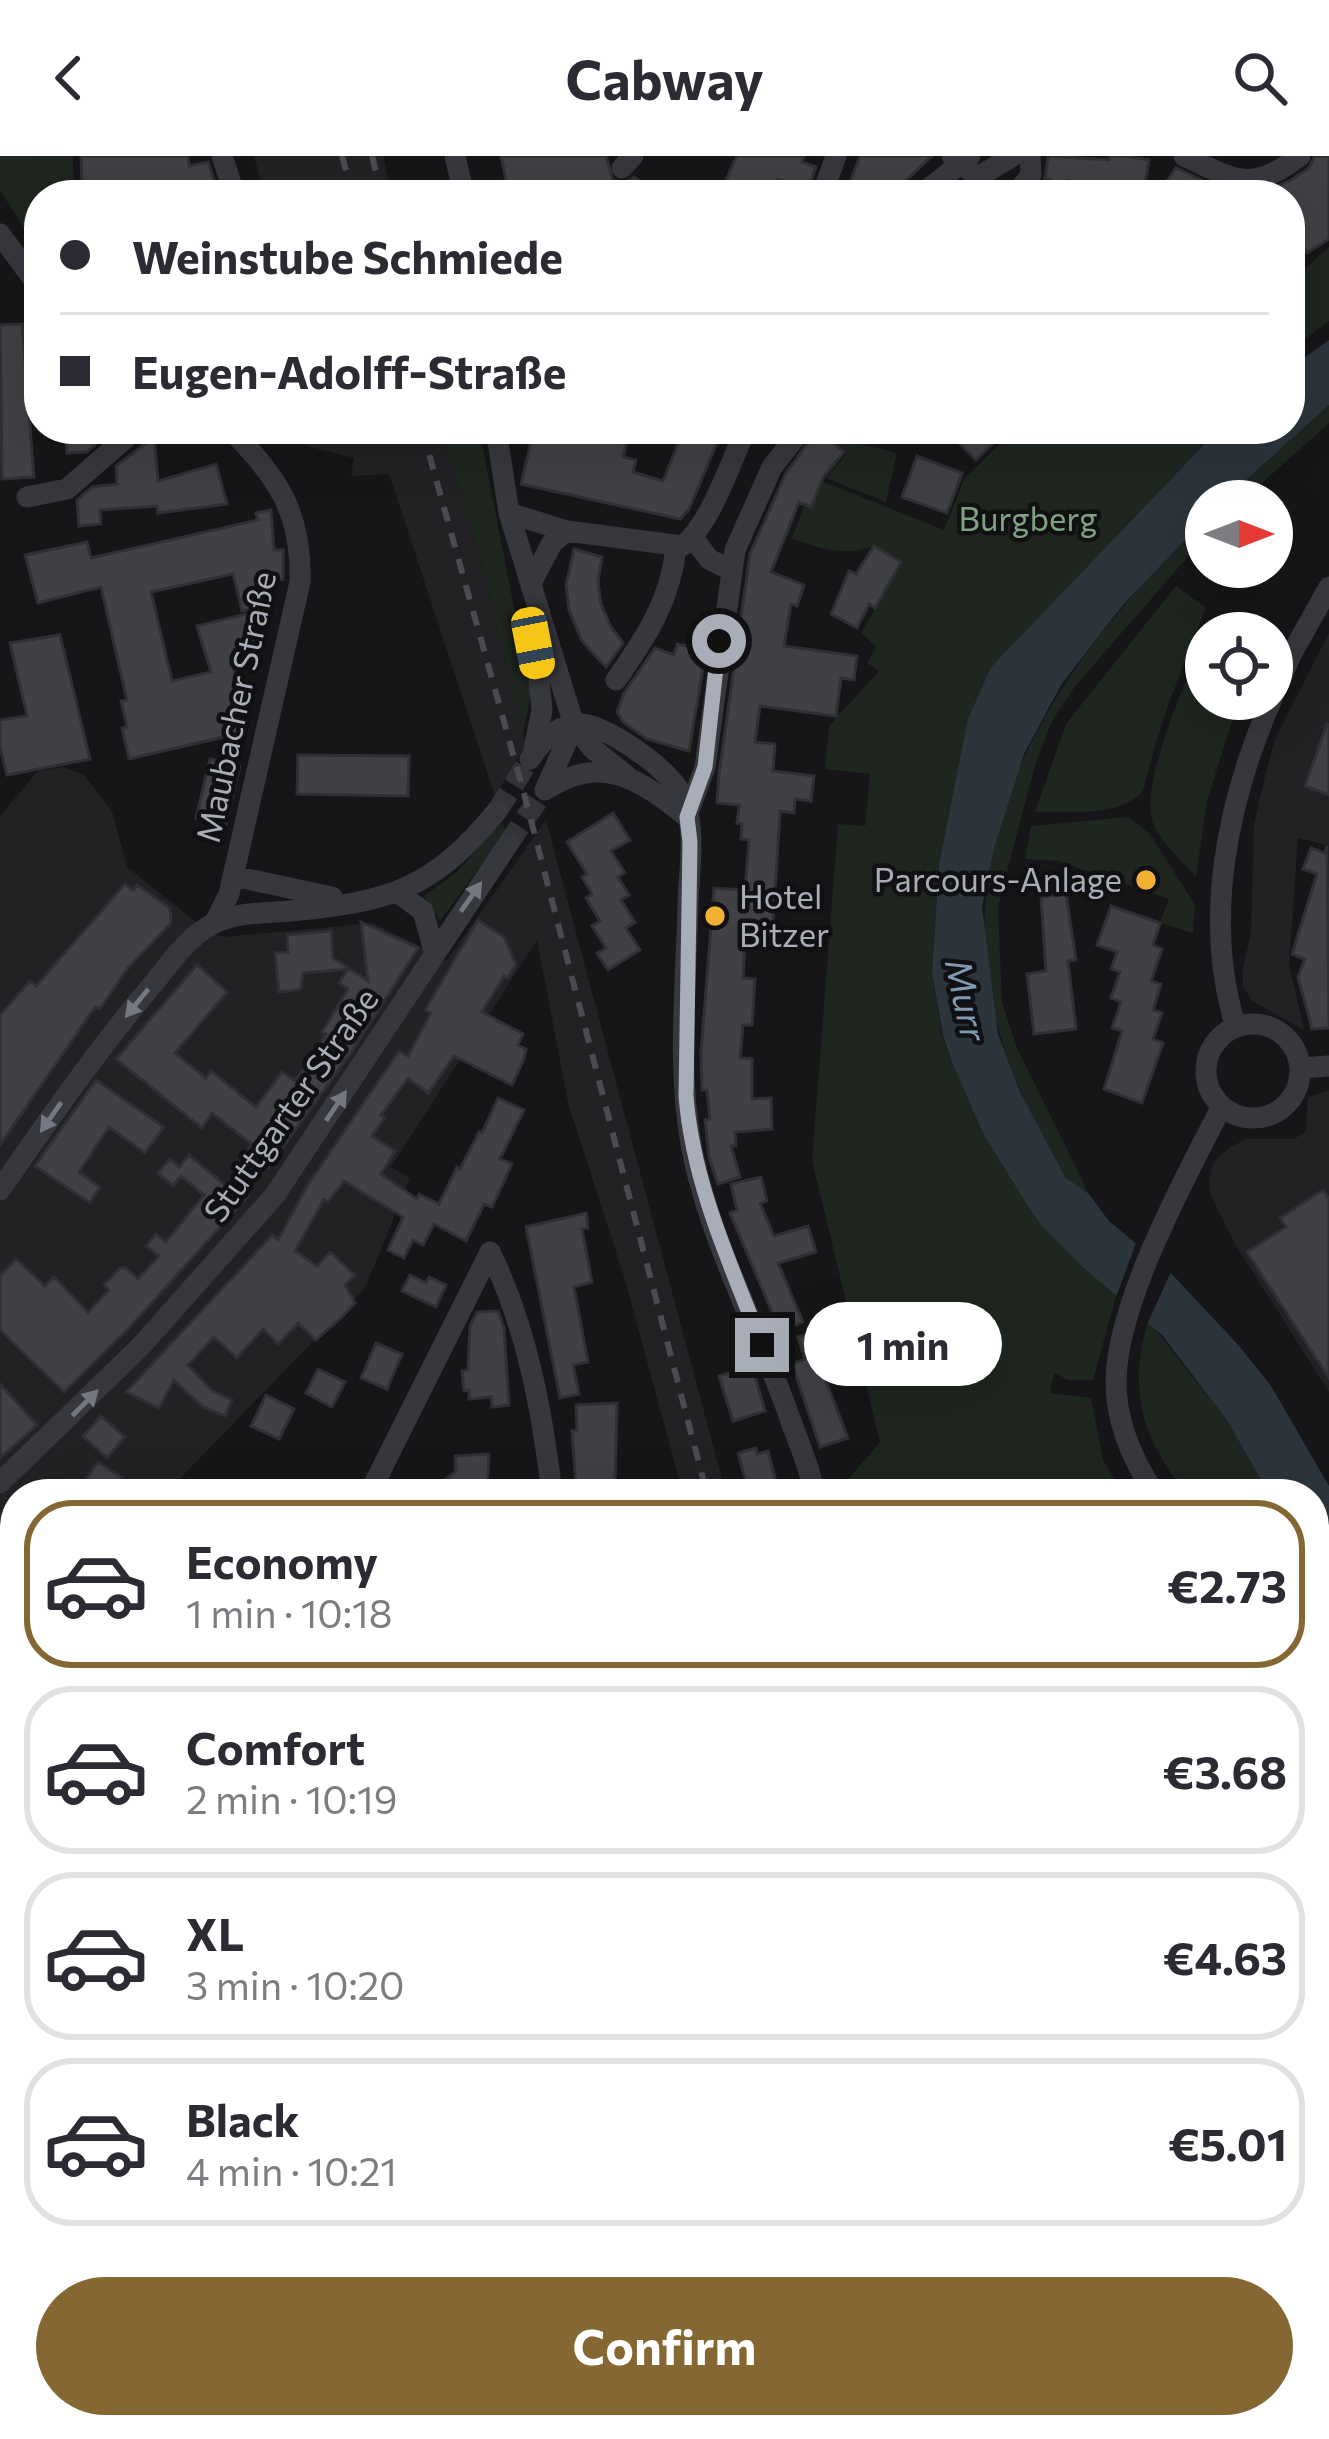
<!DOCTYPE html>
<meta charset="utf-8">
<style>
body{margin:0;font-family:Commissioner,sans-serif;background:#f2f2f3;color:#2b2b33;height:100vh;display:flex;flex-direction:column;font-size:45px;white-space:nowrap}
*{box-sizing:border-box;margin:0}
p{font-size:39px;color:#7c7c81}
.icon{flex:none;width:66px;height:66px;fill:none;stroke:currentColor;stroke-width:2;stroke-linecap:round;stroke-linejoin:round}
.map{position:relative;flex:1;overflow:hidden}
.panel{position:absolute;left:0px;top:1323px;width:1329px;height:960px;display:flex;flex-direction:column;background:#fff;border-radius:48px 48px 0 0;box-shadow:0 12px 48px #0002}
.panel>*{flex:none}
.top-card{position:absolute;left:24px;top:24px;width:1281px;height:264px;border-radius:48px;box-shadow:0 12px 48px #0002;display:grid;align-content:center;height:264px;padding:0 36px;background:#fff}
.needle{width:78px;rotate:90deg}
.fabs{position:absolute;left:1185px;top:324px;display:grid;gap:24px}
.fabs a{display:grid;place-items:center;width:108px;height:108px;border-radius:50%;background:#fff;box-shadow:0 12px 48px #0002;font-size:60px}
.end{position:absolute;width:54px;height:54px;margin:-27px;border:15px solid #a8adb8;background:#111;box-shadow:0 0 0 6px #111}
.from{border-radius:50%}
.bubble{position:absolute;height:84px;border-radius:42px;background:#fff;box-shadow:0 12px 48px #0002;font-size:39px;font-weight:700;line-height:84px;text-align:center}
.car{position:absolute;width:36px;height:72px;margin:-36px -18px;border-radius:15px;box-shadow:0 0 9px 3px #0007;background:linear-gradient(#f5c518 24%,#345 0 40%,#f5c518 0 76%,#345 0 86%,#f5c518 0)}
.top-card b{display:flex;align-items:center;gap:42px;height:114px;font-size:45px}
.top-card b+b{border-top:3px solid #e1e1e2}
.top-card i{width:30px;height:30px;background:#2b2b33}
ul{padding:21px 0 0;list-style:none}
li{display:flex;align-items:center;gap:36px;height:168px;margin:0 24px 18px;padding:0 12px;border:6px solid #e1e1e2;border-radius:48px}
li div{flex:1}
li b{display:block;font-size:45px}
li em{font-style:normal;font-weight:700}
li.current{border-color:#856733}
li>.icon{width:108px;height:108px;stroke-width:1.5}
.cta{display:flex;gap:24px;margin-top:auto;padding:24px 36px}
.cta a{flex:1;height:138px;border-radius:72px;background:#856733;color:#fff;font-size:48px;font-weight:700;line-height:138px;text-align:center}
header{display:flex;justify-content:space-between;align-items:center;height:156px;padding:0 36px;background:#fff;font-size:54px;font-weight:700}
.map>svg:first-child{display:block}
.built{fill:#222225}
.green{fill:#1e261f}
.water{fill:#2c353c}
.pier{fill:#161618}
.building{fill:#404145;stroke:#303034;stroke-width:3}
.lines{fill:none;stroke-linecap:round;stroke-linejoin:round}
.minor-tunnel{stroke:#333438;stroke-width:21;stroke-dasharray:21 10;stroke-linecap:butt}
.minor{stroke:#37383d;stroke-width:21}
.rail{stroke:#4a4c52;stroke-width:6;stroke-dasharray:15 12;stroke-linecap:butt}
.oneway{fill:#757881}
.route{stroke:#a8adb8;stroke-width:15}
.poi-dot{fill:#f2b134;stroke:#111113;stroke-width:4.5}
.labels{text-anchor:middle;stroke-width:9;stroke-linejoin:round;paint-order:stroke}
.park-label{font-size:33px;fill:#7fa381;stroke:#111113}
.street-label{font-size:33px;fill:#a8adb8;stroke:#111113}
.poi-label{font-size:33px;fill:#a8adb8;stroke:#111113;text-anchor:end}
.water-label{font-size:36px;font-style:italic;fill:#7f9bb3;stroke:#111113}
</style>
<header><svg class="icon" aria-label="back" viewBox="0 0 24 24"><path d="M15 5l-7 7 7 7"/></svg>Cabway<svg class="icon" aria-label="search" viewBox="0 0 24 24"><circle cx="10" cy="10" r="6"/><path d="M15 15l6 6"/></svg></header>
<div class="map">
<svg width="1329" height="2283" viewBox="0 0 1329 2283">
<rect width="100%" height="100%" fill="#161618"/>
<path class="built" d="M254,0H383L392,39H265Z
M302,273H442L482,411L526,589L495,640L389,318L351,320L354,302L302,289Z
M1329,477V690L1298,682L1289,808L1304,874L1252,845L1243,830V813L1251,776L1254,668L1263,628L1275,583Z
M62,611L83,618L112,655L127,711L210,777L224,781L373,767L447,804L546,664L726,1338H683L625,1124L568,947L537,784L391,1011L410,1022L365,1132L165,1338H15V1437L10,1435L0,1450V660L38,615Z
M1329,934V1236L1235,1088L1211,1040L1209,1026L1213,1007L1230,991L1247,983H1294L1306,975L1308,941Z
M760,2268H830V2283H760Z"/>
<path class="green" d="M0,0H73L74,39H39V97L0,34Z
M1329,91V165L1290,194V102L1301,116Z
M1329,249V267L1242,345H1223Z
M442,273H479L531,538L523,577L482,411Z
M1015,273H1219L991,511L939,709L932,817L942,878L952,906L984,977L1041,1069L1116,1140L1093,1224H1068L1054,1217L1050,1237L1091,1242L1103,1304L1123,1338H856L846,1326L880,1286L812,1004L838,668L865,670L870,618L825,613L829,570L879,515L867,507L876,491L861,477L901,407L873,390C843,401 821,393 792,382L805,348L812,350L822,325L944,374L964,323Z
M838,282L897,297L886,346L826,322L847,297L835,285Z
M1206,362V380L1076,529L1052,565L1036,606L998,750L1002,846L1017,892L1089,1038C1082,1033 1073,1028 1067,1022C1050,1006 1022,941 1013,917C926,694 1052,513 1206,362Z
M1176,430L1206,452C1181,513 1158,572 1143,635C1119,662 1069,655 1035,656L1066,568Z
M1206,479V543H1239L1207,645L1196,721C1182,704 1155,682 1151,660C1144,618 1188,518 1206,479Z
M1128,661L1150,678L1195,749L1193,777L1160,767L1169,743L1058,705L1025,703L1031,670Z
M502,666L506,675L440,765L424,740L457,716Z
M1148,1164L1227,1264L1269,1338H1186C1141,1279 1128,1237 1148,1164Z
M1314,1418L1329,1445V2168L1314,2135Z
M0,1543L15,1555V2192L0,2188Z
M1314,2240L1323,2283H1261L1257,2268H1314Z
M839,2268H1002L1012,2283H840Z"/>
<path class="water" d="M1329,184V249L1223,345H1206V362L1122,450L1061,529L1024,598L994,692L982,751L998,878L1020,936L1065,1021L1089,1038L1109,1065L1170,1116L1240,1191L1271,1230L1329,1330V1445L1314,1418V1338H1269L1227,1264L1162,1179L1084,1112L1041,1069L1026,1047L983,977L952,906L943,879L932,817L939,709L968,563L991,511L1219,273H1290V212Z"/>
<path class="pier" d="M1138,1082L1173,1111L1146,1171L1114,1146Z"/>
<path class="building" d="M81,0H188L189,10L208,6L219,39H154L153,29L82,28Z
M501,0H606L613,24L625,27L634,21L659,39H509Z
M737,0H804L802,6L816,11L808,33L778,23L771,39H719Z
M860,0H932L890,39H845Z
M1048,0L1109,4L1110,0H1124L1149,4L1143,39L1083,37L1076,27L1068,24L1048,31L1050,23H1045Z
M1315,0H1329V83L1307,97L1290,69V39H1257L1291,24L1309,12Z
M1176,12L1225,35L1246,39H1186L1167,25Z
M22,168L34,321L2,323L0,169Z
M65,273H98L99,285L87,296L67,297Z
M534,273H630L623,301L636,304L633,316L663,325L684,273H723L689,353L680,363L521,328Z
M817,273H844L832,285L844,296L823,322L811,351L799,346L771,416L804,429L797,450L791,448L784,490L857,500L854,524L841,522L836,560L760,550L755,586L775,588L773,615L814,620L811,645L795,643L794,657L780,655L773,768L746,767L743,822L755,823L752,869H743L740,902L752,903V943L771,942L772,973L735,976L736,990H731L740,1021L718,1028L709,1001L705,964L710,963L707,934H702L701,897L714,732L745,734L749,684L741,683L742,668L737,667L739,649L717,647L719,618L750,398L785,319Z
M945,273H1008L976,304Z
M154,281L158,325L216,308L227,348L158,357L157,350L100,354L101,368L79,370L77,344L92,331L117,328L116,310Z
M917,300L962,317L947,357L902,341Z
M271,354L274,394H283V423L262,428L268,449L242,455L233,418L151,436L172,525L211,516L197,470L250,457L259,497L232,502L245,576L129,603L122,572L127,571L121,545L127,544L101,431L38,447L25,399L87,386L91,402L258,364L256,357Z
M874,390L901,406L875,452L869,448L857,472L831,458L849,415L856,418Z
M574,393L602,401L598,425L601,448L611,471L623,487L606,511L582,485L569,454L566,429Z
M60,479L90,603L7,619L0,591V564L27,560L10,487Z
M677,488L706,494L689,595L647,583L623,566L617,556L624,537L655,492L674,499Z
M1327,568L1329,569V639L1305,630Z
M298,599L409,600L408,640L297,638Z
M210,603L240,610L226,669L196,662Z
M613,657L630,684L611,695L625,717L618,721L629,739L621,744L635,766L626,772L640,794L608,814L597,797L606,792L592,770L600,765L586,742L592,738L582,721L587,718L567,686Z
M1327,690L1329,872L1312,873L1298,821L1305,803L1292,798L1317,718L1303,713L1311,692L1325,697Z
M125,728L133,734L137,729L170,752L171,767L127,813L100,853L95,851L0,989V859L30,825L36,830Z
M1066,738L1076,804L1068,805L1076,873L1034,878L1027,818L1046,815L1041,741Z
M1111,750L1160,767L1153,789L1162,793L1151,825L1161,828L1153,854L1162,857L1153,883L1163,887L1142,947L1104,933L1122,875L1112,872L1121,846L1111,842L1120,816L1111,813L1117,796L1097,789Z
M478,764L504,781L516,809L507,822L504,820L482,856L523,878L518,889L526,893L524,903L512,929L454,900L428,937L408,922L381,959L385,962L372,980L395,995L381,1018L417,1043L419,1038L439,1048L457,1011L460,1013L479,976L482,977L498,942L524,954L500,1003L512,1008L492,1051L484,1048L466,1085L434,1068L423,1089L413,1084L404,1102L388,1094L403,1061L344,1025L328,1046L324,1043L295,1095L317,1110L330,1096L355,1119L345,1129L355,1147L341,1162L316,1184L298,1167L278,1188L263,1173L237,1202L214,1181L188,1209L212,1235L232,1244L225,1260L203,1251L174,1224L159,1252L126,1236L272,1079L278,1084L307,1030L399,895L408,900L431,857L425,854Z
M361,766L418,792L352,895L268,1012L247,996L252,988L212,957L202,972L116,903L197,809L227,836L175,897L206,922L211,915L256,951L282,916L295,925L326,878L322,876L348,833L339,827L348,813L303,817L301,833L279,836L275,797L288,796L287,779L331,775L333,802L368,825Z
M96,924L164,971L145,997L109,971L79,1016L100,1031L90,1047L35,1010Z
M189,999L225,1029L228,1026L248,1040L129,1172L64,1236L0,1174V1120L16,1103L45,1130L54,1121L88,1156L109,1134L104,1129L120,1112H126L138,1123L159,1100L146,1090L156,1078L166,1086L204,1039L181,1020L173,1030L158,1017L170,1003L179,1011Z
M761,1021L767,1045L760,1047L774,1080L808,1070L816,1096L778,1107L803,1166L780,1175L730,1057L737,1054L731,1028Z
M1323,1034L1329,1043V1222L1247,1096L1286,1071L1280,1062Z
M586,1057L588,1072L582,1073L592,1126L574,1131L588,1206L573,1209L579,1238L560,1242L526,1071Z
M410,1119L426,1127L429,1121L446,1129L436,1151L402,1135Z
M498,1155L504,1172L509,1249L492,1251L491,1241L469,1243V1234L464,1235L462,1215L468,1214L470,1170L477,1156Z
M815,1176L825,1194L830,1192L842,1219L826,1225L848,1282L820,1291L792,1208L805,1203L798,1181Z
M376,1187L402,1198L387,1233L361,1222Z
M752,1210L765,1255L733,1265L719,1220Z
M318,1213L345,1226L332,1251L306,1237Z
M0,1228L37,1269L0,1302Z
M266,1239L294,1253L279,1283L251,1270Z
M617,1247L615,1328L576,1330L572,1275H577L576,1249Z
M101,1260L125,1281L107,1302L83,1280Z
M756,1292L757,1298L768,1295L776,1325L748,1333L738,1297Z
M489,1298L487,1338H457V1331H436L456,1315L455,1300Z
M98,1306L125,1324L116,1338H76Z
M15,1343V1428L0,1446V1358Z
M19,2268H51L49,2283H17Z
M109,2268H158V2283H110Z
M1020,2268H1060L1069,2283H1028Z
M1211,2268H1244L1251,2283H1184Z"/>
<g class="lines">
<path class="minor-tunnel" d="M497,655L530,603
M508,688L540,641"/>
<path class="minor" d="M222,0L235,39
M455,0L464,39
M952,0L978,21L1013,0
M1184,0C1236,24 1250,38 1300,0
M622,12L633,0
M822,39L836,0
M921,39L970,0
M1015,39L1031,19L1030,0
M1065,39H1068
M0,78L39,131
M496,273L509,357L574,569L592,592L627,620
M27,341L67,333L136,273
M509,357L567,375L682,390C710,370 731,305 746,273
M693,382L709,403L730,414
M531,427L552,387L567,375
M533,464L542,554L534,593
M616,524C646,481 671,444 676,391
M1272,542L1291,499L1329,431
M530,603C545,580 567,559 597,572C624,583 668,613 682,639C697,670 689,715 688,748C686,832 676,920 694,1003C714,1095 762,1180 792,1268C800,1291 811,1314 814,1338
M545,634C603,597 639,623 687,661
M545,634L574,569
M687,660L705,611L735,394L772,311L802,273
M233,720L332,741
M398,737L423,755L434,795
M215,766L229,738L300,426C302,356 278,322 230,273
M1206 915a47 47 0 1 1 94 0a47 47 0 1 1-94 0Z
M1236,871C1202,764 1228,643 1272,543
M1302,912L1329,910
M0,1034C49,963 98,893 153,828C170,807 187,782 211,769C234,756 265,757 291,755C390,746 433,733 497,655
M490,1096C527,1172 542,1254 552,1338
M0,1327L141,1190L275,1039L508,688
M369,1338L490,1096
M1155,1338C1133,1305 1116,1266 1116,1226C1116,1148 1185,1022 1221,952
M1314,2186L1329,2226
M0,2207L15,2209
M1105,2268V2275
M1165,2268L1169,2283
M195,2283L196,2268
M300,2283L301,2268
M519,2283L520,2268"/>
<path class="rail" d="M342,0L353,39
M372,0L382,39
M422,273L522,630L707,1338
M791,2268V2283"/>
</g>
<defs><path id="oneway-solid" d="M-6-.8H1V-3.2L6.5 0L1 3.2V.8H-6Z" transform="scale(3)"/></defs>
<g class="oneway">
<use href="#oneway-solid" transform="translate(471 741) rotate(-55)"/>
<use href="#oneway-solid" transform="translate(137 847) rotate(129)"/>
<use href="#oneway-solid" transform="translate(336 950) rotate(-56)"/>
<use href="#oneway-solid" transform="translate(51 961) rotate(125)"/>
<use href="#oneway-solid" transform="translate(85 1247) rotate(-45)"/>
</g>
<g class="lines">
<path class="route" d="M719,485L705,611L687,661L690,686L686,940C693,1028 730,1107 762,1189"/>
</g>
<g class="poi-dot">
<circle cx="1146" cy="724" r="12"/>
<circle cx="715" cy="760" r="12"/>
</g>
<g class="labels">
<g class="park-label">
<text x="1028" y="375">Burgberg</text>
</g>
<g class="street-label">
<text transform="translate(236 551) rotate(-78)" y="12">Maubacher Straße</text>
<text transform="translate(291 949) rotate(-55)" y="12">Stuttgarter Straße</text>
</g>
<g class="poi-label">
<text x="1122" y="736">Parcours-Anlage</text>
<text x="739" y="753" text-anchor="start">Hotel<tspan x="739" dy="38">Bitzer</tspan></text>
</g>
<g class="water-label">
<text transform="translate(966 844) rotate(78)" y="13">Murr</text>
</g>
</g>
</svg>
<div class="fabs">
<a><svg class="needle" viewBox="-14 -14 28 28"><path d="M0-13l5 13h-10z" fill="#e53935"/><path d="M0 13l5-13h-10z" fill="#7c7c81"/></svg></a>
<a><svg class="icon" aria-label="locate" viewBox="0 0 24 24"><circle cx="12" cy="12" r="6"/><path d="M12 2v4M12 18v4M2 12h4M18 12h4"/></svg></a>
</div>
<i class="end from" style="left:719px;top:485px"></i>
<i class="end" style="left:762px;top:1189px"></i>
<div class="bubble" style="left:804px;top:1146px;width:198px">1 min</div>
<i class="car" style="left:533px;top:487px;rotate:169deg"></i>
<div class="top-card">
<b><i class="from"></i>Weinstube Schmiede</b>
<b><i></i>Eugen-Adolff-Straße</b>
</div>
<section class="panel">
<ul>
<li class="current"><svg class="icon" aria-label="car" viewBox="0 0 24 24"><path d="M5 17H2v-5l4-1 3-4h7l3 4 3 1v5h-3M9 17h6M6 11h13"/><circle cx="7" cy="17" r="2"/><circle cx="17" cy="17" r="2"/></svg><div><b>Economy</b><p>1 min · 10:18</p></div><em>€2.73</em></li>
<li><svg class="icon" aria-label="car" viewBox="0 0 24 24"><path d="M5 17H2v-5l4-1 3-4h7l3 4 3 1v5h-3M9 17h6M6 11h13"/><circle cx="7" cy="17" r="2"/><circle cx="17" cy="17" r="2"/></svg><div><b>Comfort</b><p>2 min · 10:19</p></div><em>€3.68</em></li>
<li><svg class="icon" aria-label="car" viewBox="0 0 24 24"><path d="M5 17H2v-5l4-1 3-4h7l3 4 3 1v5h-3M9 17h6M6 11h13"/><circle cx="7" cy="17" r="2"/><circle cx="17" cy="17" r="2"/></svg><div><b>XL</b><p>3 min · 10:20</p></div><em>€4.63</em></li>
<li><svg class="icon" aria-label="car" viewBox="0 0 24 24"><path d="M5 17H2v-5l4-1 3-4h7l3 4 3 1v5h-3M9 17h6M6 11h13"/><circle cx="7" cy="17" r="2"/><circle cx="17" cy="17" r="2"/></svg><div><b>Black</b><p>4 min · 10:21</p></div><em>€5.01</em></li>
</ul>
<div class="cta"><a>Confirm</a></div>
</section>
</div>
